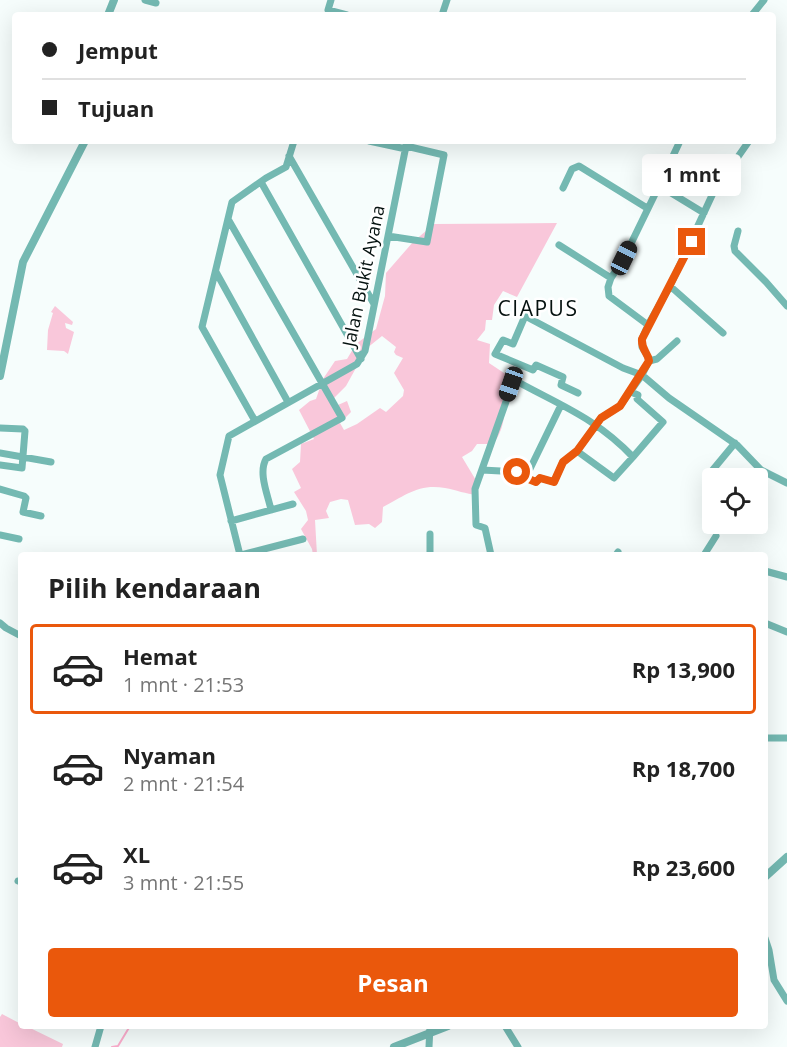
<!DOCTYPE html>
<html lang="id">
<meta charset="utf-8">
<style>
body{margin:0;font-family:"Open Sans",sans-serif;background:#f2f2f2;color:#222;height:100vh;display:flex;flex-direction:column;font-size:22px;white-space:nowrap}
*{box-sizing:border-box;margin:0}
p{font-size:20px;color:#767676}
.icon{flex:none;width:33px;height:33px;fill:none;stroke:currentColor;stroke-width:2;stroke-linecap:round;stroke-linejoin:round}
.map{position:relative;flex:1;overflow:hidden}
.side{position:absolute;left:18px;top:552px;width:750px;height:477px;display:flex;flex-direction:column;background:#fff;border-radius:6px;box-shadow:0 6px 24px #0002}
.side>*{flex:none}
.top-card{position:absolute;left:12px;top:12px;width:764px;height:132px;border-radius:6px;box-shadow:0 6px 24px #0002;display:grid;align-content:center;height:132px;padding:0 30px;background:#fff}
.buttons{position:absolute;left:702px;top:468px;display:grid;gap:12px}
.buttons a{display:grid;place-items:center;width:66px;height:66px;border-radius:6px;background:#fff;box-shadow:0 6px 24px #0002;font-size:30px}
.end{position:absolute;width:27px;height:27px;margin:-14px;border:8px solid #ea580c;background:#fff;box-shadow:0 0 0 3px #fff}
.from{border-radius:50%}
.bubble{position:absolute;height:42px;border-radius:6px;background:#fff;box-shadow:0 6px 24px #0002;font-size:20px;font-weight:700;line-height:42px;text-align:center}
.car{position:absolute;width:18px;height:36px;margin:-18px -9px;border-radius:8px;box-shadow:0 0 4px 2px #0007;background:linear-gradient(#222 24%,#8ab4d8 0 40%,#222 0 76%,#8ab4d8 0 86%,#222 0)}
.top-card b{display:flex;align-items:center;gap:21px;height:57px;font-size:22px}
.top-card b+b{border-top:2px solid #e0e0e0}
.top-card i{width:15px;height:15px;background:#222}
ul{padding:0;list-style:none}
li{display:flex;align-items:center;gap:18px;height:90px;margin:0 12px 9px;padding:0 18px;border:3px solid transparent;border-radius:6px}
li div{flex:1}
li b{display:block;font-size:22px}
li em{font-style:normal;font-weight:700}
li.active{border-color:#ea580c}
li>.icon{width:54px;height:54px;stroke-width:1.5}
h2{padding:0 30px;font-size:27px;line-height:72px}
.cta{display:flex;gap:12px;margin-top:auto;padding:12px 30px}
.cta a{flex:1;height:69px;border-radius:6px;background:#ea580c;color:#fff;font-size:24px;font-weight:700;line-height:69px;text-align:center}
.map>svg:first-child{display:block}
.green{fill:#f9c7da;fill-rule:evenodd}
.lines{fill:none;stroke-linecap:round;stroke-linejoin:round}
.stream{stroke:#fbadcc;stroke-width:2}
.minor{stroke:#74b9b2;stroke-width:7}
.tertiary{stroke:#74b9b2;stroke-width:8}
.route{stroke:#ea580c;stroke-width:8}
.labels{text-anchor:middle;stroke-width:5;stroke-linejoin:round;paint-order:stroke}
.street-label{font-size:18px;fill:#04110f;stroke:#fff}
.quarter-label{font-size:21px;letter-spacing:1.5px;fill:#04110f;stroke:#fff}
</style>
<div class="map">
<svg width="787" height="1047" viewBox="0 0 787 1047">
<rect width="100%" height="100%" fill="#f6fdfc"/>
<path class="green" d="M557,223L517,297L503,291L494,305L492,320H486L485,330L477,340L490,344L489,363L507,375L501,392C508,407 504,431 493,444H477L472,451L462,457L477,482V495C466,494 456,490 445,488C419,483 404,496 383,507L382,522L375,528L369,524L355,525L348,500L341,499L330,502L326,511L329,518L315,520L317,555H313L312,549L301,529L308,520L306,511L294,492L301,488L292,469L300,462L301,444L314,439L299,410L310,401L316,399L323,379L335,361L347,359L356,344L376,329L385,296L386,273L413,242L434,224ZM382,336L396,347L394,352L396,355L403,358L394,373L404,390L403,396L386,412L380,408L357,424L344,430L340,423L351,412L347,401L338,405L332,400L346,386L367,348Z
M55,306L73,322L72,325L65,323L66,328L74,332L68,354L64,351L47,350L48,330L53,313L51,312Z
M2,1014L21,1024V1026H26L63,1044L62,1047H0V1017Z"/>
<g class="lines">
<path class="stream" d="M112,1047L118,1046L130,1026"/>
<path class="minor" d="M145,0L156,3
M331,0L328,10L347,15
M442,15L447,0
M752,15L764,0
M369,141L406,149
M749,141L714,191L670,286L648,325L642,339V347L648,357L649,361L642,375L669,398L737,445L761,470L787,483
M289,156L374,304
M261,182L361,359
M563,188L572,169L579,166L647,208
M658,188L680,141
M228,219L342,418L266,459C258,473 268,495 271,510
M738,231L734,246L735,251L766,282L787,306
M388,236L427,242L444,155L406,146
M559,245L611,278
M216,272L288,402
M670,286L723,333
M648,325L609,296L608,287L611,278L624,258L658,188H663L704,213
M649,361L657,359L677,341
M631,392L638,395L637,399L663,422L633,457
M255,421L202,327L232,202L266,178L286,167L294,141
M0,428L23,429L25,431L22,468L0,465
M0,453L51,462
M482,470L517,472L527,475L526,478L536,482L540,478L554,482L563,462L577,451L601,418L620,406L642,375L623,368L525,316L513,344L503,340L495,354L533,370L536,365L563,377L561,385L578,393
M527,475L561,405
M714,478L711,472L735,443
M0,489L24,496L26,498L23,512L41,516
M231,521L293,504
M430,534V555
M0,535L19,539
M240,555L220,475L229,436L357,364L365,351L407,141
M241,555L303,539
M491,555L485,528L476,525L475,489L513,382H518C562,406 597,419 633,457L614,478L577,451
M616,555L618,552
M704,555L716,536
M765,571L787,577
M0,623L6,628L21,636
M765,623L787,632
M765,738H787
M18,881L21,882
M765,938L769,950L774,980L787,1001
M505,1026L518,1047
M95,1047L101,1026
M429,1047L430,1026"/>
<path class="tertiary" d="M108,15L114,0
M0,376L23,262L85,141
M765,877L787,857
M394,1047L448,1026"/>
</g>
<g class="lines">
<path class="route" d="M517,472L527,475L526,478L536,482L540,478L554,482L563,462L577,451L601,418L620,406L649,361C648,352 641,350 642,339L692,242"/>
</g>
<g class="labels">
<g class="street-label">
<text transform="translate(364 276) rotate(-78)" y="6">Jalan Bukit Ayana</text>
</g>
<g class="quarter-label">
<text x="538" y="316">CIAPUS</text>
</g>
</g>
</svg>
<div class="buttons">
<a><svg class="icon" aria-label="locate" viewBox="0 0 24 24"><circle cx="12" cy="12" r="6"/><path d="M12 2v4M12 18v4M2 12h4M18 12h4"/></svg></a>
</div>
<i class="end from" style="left:517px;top:472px"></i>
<i class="end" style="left:692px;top:242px"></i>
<div class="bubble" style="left:642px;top:154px;width:99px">1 mnt</div>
<i class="car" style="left:624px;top:258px;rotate:26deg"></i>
<i class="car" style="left:511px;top:384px;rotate:199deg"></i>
<div class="top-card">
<b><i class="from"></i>Jemput</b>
<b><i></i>Tujuan</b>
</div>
<section class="side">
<h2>Pilih kendaraan</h2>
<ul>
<li class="active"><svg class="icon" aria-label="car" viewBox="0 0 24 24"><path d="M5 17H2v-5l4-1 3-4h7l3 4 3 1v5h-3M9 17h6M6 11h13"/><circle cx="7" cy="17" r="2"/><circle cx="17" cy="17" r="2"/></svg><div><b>Hemat</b><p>1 mnt · 21:53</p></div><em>Rp 13,900</em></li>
<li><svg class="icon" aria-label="car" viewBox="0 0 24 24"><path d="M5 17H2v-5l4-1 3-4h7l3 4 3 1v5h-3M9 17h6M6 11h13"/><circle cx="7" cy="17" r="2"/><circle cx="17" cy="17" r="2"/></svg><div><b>Nyaman</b><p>2 mnt · 21:54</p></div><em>Rp 18,700</em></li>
<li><svg class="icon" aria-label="car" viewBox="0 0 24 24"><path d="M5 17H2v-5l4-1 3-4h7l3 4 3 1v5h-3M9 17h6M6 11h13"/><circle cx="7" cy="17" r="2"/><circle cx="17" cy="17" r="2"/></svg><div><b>XL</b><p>3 mnt · 21:55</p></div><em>Rp 23,600</em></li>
</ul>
<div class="cta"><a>Pesan</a></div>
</section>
</div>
